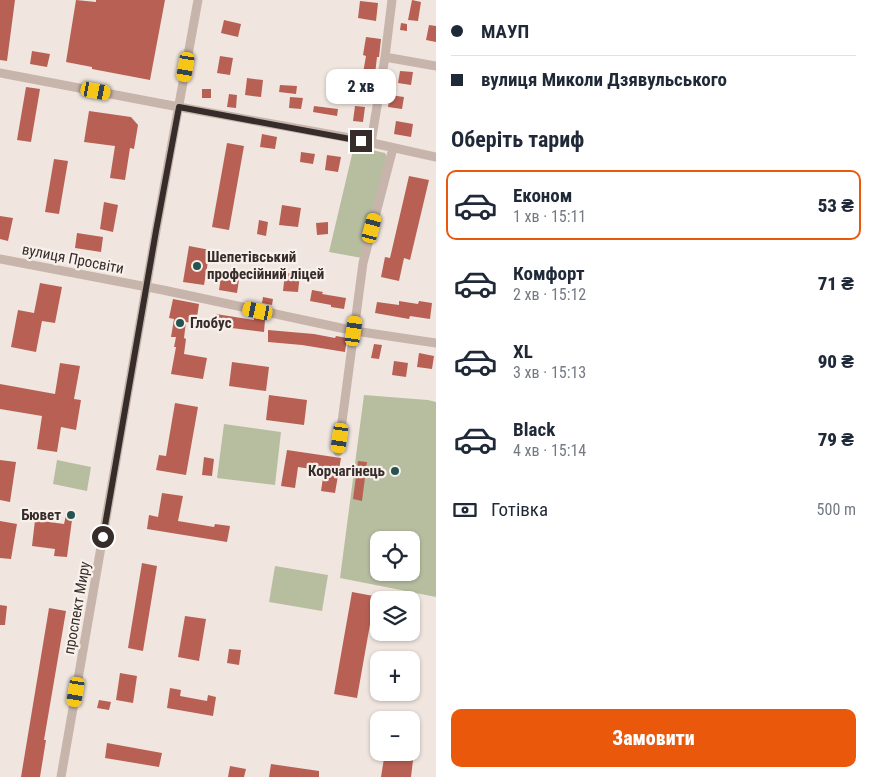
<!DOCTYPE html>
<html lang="uk">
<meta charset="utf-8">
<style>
body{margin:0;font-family:"Roboto Condensed",sans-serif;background:#f2f2f3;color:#1f2937;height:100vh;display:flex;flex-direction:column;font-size:19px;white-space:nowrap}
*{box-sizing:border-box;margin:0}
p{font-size:16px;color:#747a83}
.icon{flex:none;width:28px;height:28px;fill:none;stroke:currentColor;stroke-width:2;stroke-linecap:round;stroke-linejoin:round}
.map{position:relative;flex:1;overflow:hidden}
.sheet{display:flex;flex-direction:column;background:#fff;width:435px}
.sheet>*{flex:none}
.guide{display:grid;align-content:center;height:110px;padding:0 15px;background:#fff}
.fabs{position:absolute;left:370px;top:531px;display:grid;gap:10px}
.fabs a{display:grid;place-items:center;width:50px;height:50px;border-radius:10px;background:#fff;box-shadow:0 1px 4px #0004;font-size:25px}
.end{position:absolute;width:22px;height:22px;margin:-11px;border:6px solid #362c2a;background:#fff;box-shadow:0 0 0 2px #fff}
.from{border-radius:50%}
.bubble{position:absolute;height:35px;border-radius:10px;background:#fff;box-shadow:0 1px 4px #0004;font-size:16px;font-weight:800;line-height:35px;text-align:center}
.car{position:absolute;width:15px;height:30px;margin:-15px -8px;border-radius:6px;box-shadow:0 0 4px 1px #0007;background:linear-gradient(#f5c518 24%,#345 0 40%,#f5c518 0 76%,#345 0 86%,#f5c518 0)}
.guide b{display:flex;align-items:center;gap:18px;height:48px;font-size:19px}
.guide b+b{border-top:1px solid #e0e1e3}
.guide i{width:12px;height:12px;background:#1f2937}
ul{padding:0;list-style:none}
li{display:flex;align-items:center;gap:15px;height:70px;margin:0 10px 8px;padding:0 5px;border:2px solid transparent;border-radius:10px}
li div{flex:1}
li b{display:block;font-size:19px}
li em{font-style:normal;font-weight:800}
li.active{border-color:#ea580c}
li>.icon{width:45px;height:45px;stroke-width:1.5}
h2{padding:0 15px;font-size:22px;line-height:60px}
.pay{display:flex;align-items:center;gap:12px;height:55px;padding:0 15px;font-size:19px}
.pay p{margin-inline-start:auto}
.button{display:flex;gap:10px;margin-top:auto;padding:10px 15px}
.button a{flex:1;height:58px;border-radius:10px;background:#ea580c;color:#fff;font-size:20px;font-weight:800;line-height:58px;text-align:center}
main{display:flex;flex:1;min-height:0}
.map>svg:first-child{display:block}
.green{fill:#b7bea0;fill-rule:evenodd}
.building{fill:#b96054}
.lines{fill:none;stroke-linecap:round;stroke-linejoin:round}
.minor{stroke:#c7b5ac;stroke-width:9}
.route{stroke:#362c2a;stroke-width:6}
.poi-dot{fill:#245350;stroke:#f8f0eb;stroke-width:2}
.labels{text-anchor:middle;stroke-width:4.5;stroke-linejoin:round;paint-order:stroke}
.poi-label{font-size:15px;font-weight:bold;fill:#362c2a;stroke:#f8f0eb;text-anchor:start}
.street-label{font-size:15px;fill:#362c2a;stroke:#f8f0eb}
</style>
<main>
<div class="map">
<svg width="436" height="777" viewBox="0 0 436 777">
<rect width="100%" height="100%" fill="#f0e6df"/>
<path class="green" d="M354,146L385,153L388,159L362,258L329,252Z
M364,395L428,400L436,402V597L340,578ZM379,540H411V572H379Z
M224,424L281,432L275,485L217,478Z
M57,460L91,467L87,491L53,484Z
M275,566L328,575L322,611L269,602Z"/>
<path class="building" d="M0,0H15L7,61L0,60Z
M76,0L96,2V0H165L150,80L92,69V67L66,62Z
M412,0L421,2L418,21L408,20Z
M360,1L378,3L376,21L358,18Z
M224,20L241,24L238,37L221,33Z
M401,23L407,24V31L400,30Z
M429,25L436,26V42L426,40Z
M366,37L381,39L379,57H377L375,74L363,73L366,56L363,55Z
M32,51L50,54L47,67L30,64Z
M220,56L233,58L230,75L217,73Z
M400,71L413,72L411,85L398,83Z
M247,78L263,80L261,97L245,95Z
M280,85L297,86L296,94L279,92Z
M26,87L40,89L31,142L17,140Z
M202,89H211V98H202Z
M229,94L237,95L236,108L227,107Z
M390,95L404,97L402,109L388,107Z
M290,97L303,98L301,109L289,108Z
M314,106L338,109L337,116L313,112Z
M355,106L365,107L363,122L353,121Z
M89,111L131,117L138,125L134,149L130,148L125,180L110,178L115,146L84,142Z
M396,121L413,124L411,137L394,134Z
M262,134L277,137L275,149L260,147Z
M227,143L244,146L229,230L212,227Z
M301,152L315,154L313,164L300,162Z
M327,155L341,157L338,172L325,170Z
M54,159L68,161L59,214L45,212Z
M409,176L429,180L410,260L404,258L399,281L381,277L385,257L390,258Z
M104,202L118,205L113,232L100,229Z
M282,205L301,208L298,227L279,225Z
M0,216L13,218L8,241L0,239Z
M259,220L268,222L266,236L257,234Z
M328,222V234L317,235L316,223Z
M77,233L103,237L101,252L75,248Z
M189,246L210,250L204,285L183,282Z
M222,270L240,273L237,293L219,290Z
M285,273L300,274L298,292L283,291Z
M40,283L62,287L55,323L42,321L36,352L11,347L18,310L34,313Z
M312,290L323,292L322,294L346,298L344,309L331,307V305L310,301Z
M263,297L273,299L272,305L262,303Z
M173,299L199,304L196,324L186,322L184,338L186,339L184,354L207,358L203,379L171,374L176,347H174L176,337H171L174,319L169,318Z
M399,301L418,304L419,301L432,303L430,319L410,316L409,319L375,313L377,302L399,305Z
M216,314L254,320V318L265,320L264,332L215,326Z
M268,330L314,334L335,338L336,336L347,338L345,352L302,345L268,342Z
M374,344L382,345L379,359L371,358Z
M419,353L434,356L432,369L417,367Z
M394,361L408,363L406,377L392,375Z
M232,362L269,367L266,391L229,386Z
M60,363L80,366L74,399L81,400L76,430L61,427L57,452L37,449L42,416L0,409V384L55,394Z
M269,395L307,400L304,425L266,420Z
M175,403L198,407L186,475L156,470L159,455L166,456Z
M287,450L341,458L335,493L321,491L324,471L298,467L295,488L281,486Z
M204,457L214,459L212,476L202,475Z
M0,460L16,462L10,502L0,500Z
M358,461L367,462L362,501L353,499Z
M162,493L183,496L178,521L214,527L215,524L230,526L227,542L147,529L149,515L158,517Z
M67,511L76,513L74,520H72L67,557L54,556L55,549L32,546L35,520L64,524Z
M0,521L17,524L11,559L0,558Z
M142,563L157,566L143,651L128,648Z
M352,592L379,597V615L372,613L357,698L334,694Z
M0,605L7,606L5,625H0Z
M49,608L66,611L44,740H46L40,777H21Z
M185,616L206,619L199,661L178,657Z
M229,649L241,650L239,665L227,663Z
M120,673L137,676L133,703L116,700Z
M170,688L181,690L180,696L207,701L208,695L216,697L213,716L167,708Z
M99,700L111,702L109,710L97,708Z
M107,743L162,753L159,767L105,758Z
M385,752H414L411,777H381Z
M271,764L319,771V777H269Z
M230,766L246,769L244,777H228Z"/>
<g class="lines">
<path class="minor" d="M385,57L436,66
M0,73L179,107L350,138L436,157
M371,143L385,57L392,0
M0,259L163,290L355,331L436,343
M338,452L363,263L393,148
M61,777L156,231L198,0"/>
</g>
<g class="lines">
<path class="route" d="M103,537L156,231L179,107L361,141"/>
</g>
<g class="poi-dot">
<circle cx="197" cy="266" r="5"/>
<circle cx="180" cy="323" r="5"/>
<circle cx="395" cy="471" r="5"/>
<circle cx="71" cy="515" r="5"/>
</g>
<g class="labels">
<g class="poi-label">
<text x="207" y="262">Шепетівський<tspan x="207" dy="17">професійний ліцей</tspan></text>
<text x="190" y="328">Глобус</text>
<text x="385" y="476" text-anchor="end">Корчагінець</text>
<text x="61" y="520" text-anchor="end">Бювет</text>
</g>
<g class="street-label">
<text transform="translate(73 259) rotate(11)" y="5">вулиця Просвіти</text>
<text transform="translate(77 608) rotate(-80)" y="5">проспект Миру</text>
</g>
</g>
</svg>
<div class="fabs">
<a><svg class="icon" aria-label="locate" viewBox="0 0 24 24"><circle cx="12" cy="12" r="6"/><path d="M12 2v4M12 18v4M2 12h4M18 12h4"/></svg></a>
<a><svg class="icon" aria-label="layers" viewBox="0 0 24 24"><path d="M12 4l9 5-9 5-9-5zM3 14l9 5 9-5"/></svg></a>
<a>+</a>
<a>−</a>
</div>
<i class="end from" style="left:103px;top:537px"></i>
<i class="end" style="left:361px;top:141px"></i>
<div class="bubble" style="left:326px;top:69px;width:70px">2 хв</div>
<i class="car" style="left:186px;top:67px;rotate:190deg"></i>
<i class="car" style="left:96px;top:91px;rotate:101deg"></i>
<i class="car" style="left:372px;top:228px;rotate:15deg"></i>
<i class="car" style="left:258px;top:311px;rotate:282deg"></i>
<i class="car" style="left:354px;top:331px;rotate:8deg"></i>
<i class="car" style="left:340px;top:438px;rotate:188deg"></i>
<i class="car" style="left:76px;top:692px;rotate:190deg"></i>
</div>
<section class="sheet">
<div class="guide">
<b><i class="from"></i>МАУП</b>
<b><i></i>вулиця Миколи Дзявульського</b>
</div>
<h2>Оберіть тариф</h2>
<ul>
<li class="active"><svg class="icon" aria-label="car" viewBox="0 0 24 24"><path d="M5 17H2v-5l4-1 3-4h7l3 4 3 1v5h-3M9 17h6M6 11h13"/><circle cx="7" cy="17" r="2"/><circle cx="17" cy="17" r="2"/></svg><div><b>Економ</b><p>1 хв · 15:11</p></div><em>53 ₴</em></li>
<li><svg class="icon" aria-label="car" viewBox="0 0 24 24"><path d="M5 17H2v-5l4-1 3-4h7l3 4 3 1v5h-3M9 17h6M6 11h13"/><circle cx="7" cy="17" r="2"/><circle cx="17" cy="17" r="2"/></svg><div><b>Комфорт</b><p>2 хв · 15:12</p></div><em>71 ₴</em></li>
<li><svg class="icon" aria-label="car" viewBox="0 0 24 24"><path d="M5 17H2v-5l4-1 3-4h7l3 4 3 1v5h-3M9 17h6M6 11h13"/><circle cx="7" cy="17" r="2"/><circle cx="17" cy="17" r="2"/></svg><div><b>XL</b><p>3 хв · 15:13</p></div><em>90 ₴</em></li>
<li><svg class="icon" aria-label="car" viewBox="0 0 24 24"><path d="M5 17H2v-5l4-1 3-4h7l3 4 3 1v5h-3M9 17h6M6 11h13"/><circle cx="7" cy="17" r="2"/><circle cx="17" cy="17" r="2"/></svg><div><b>Black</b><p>4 хв · 15:14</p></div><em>79 ₴</em></li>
</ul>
<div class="pay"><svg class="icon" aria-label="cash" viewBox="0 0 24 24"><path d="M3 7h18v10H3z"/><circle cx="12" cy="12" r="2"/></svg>Готівка<p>500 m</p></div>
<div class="button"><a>Замовити</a></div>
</section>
</main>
